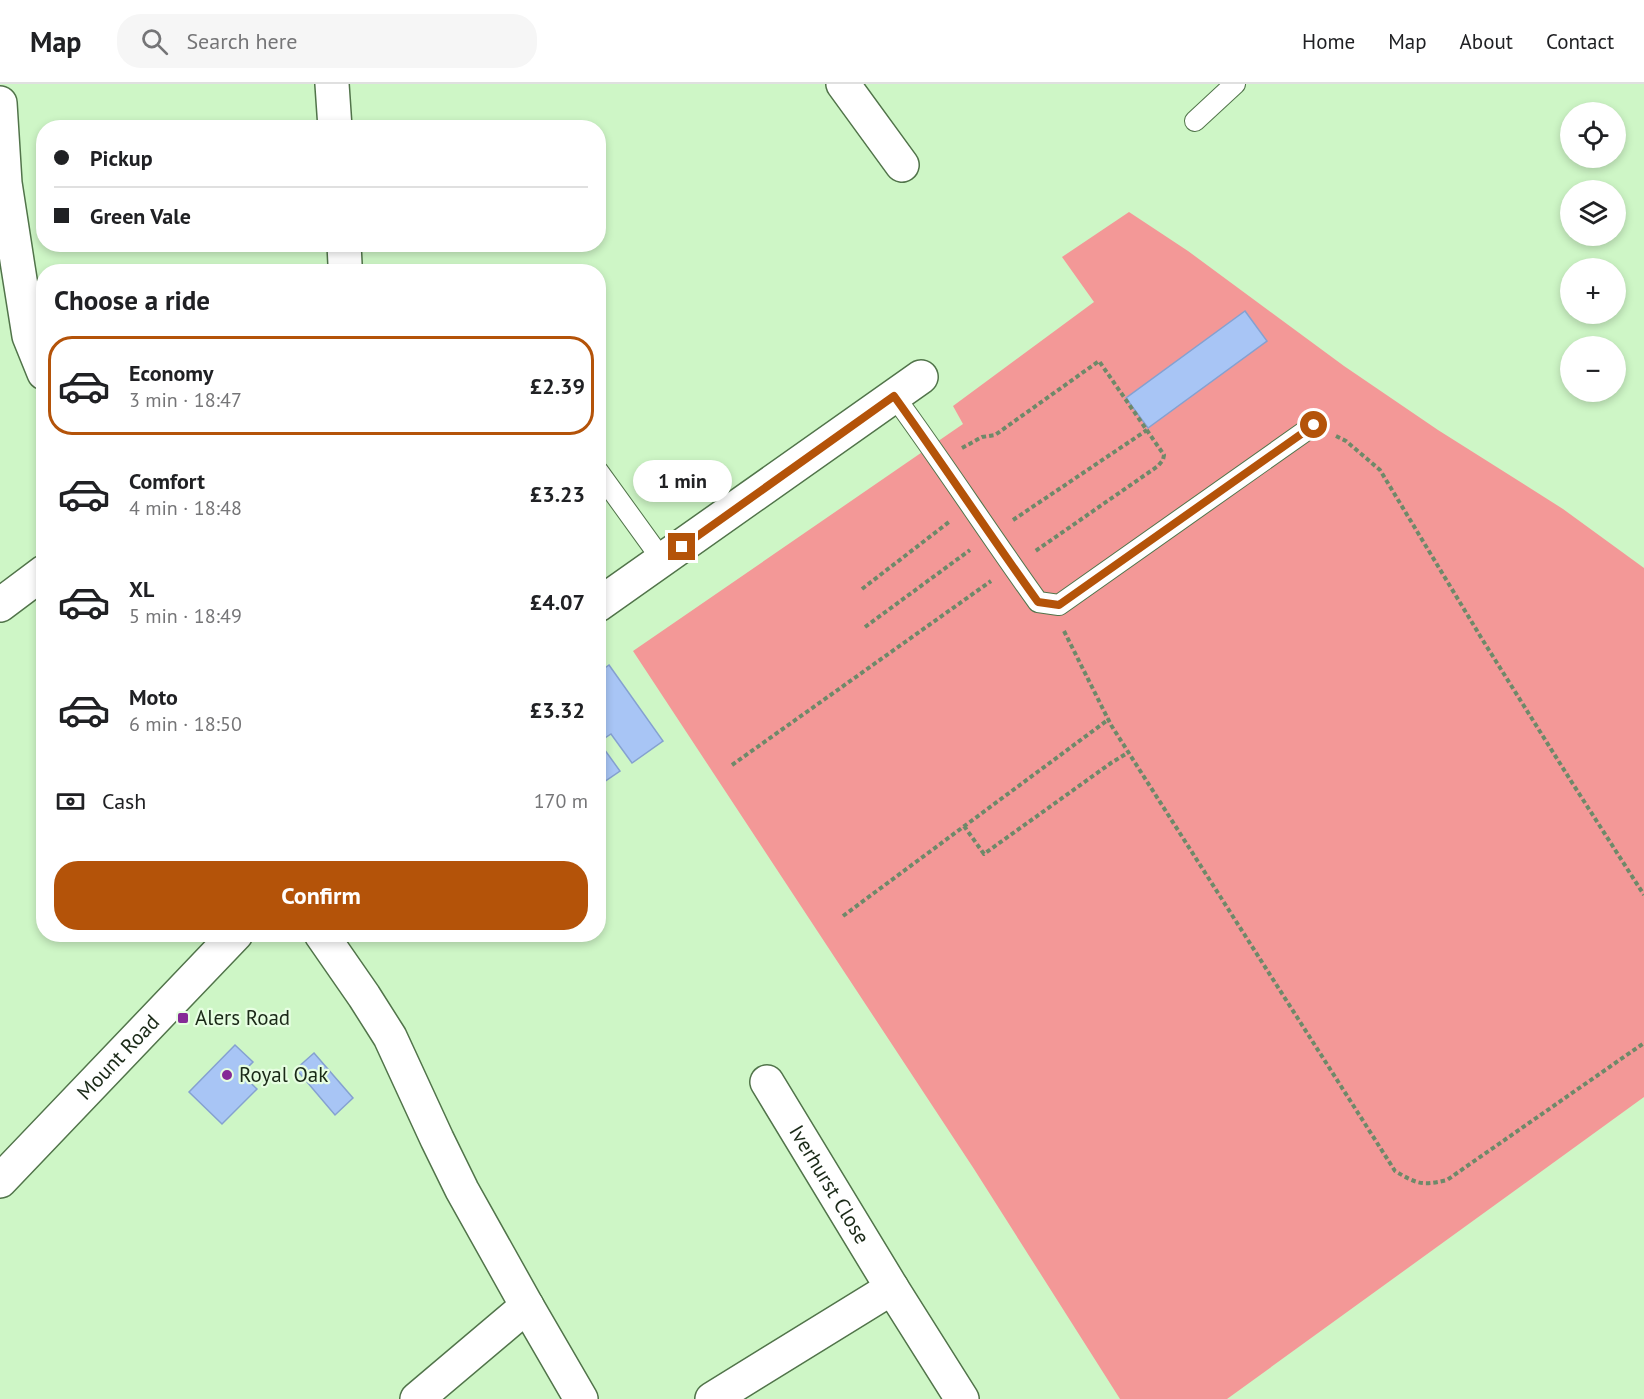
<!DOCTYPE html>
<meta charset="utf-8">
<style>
body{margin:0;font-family:"PT Sans",sans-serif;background:#f6f6f6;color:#202124;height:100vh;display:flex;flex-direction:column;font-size:22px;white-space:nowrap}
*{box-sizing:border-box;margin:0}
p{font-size:20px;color:#757577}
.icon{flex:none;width:33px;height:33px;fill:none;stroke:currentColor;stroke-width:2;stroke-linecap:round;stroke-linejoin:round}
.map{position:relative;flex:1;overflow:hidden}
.details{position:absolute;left:36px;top:180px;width:570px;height:678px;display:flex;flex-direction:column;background:#fff;border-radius:24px;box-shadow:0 3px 9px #0003}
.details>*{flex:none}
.guide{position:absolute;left:36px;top:36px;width:570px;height:132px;border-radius:24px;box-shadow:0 3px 9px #0003;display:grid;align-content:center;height:132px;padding:0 18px;background:#fff}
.controls{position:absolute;left:1560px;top:18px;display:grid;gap:12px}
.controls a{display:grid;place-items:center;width:66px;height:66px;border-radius:50%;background:#fff;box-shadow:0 3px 9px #0003;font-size:30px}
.end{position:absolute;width:27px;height:27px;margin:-14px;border:8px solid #b45309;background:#fff;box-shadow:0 0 0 3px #fff}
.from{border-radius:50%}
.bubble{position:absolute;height:42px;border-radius:21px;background:#fff;box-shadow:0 3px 9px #0003;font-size:20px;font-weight:700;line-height:42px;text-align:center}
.guide b{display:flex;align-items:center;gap:21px;height:57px;font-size:22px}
.guide b+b{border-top:2px solid #e0e0e0}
.guide i{width:15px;height:15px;background:#202124}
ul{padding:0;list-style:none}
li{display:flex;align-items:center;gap:18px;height:99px;margin:0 12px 9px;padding:0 6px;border:3px solid transparent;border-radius:24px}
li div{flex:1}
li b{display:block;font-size:22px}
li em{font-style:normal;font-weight:700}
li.on{border-color:#b45309}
li>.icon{width:54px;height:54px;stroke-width:1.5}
h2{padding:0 18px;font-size:27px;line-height:72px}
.pay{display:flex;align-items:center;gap:15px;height:66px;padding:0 18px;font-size:22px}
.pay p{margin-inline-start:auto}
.primary-button{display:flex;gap:12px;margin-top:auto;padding:12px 18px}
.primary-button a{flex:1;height:69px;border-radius:24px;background:#b45309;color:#fff;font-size:24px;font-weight:700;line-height:69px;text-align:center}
header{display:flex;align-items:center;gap:36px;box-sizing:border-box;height:84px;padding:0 30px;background:#fff;border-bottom:2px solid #e0e0e0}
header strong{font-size:28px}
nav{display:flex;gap:33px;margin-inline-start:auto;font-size:21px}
.search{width:420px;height:54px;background:#f6f6f6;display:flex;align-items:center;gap:15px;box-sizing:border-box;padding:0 21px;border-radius:24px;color:#757577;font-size:22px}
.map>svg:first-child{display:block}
.green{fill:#f39897}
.building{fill:#a8c5f5;stroke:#85a1d0;stroke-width:1.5}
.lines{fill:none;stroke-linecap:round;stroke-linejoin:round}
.lane-casing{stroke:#51744a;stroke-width:22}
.street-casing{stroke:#51744a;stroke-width:36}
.path{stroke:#6e8969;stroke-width:4;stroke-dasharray:4.5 3;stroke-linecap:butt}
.lane{stroke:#fff;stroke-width:20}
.street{stroke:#fff;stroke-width:33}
.route{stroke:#b45309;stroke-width:8}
.poi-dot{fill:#852a96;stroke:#e6fee1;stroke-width:2}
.labels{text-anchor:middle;stroke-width:4.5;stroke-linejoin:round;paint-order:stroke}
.poi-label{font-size:21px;fill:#1a2917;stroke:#e6fee1;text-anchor:start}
.street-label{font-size:21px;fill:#1a2917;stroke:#e6fee1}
</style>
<header>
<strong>Map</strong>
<div class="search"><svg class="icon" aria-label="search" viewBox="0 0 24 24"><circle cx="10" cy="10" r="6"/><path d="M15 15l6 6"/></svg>Search here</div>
<nav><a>Home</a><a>Map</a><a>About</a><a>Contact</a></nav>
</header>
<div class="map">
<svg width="1644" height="1315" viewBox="0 0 1644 1315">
<rect width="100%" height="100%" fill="#cef6c6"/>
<path class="green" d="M1129,128L1188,167L1344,282L1438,346L1563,425L1644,484V1013L1227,1315H1120L974,1085L633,567L963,340L953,322L1094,218L1062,173Z"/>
<path class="building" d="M1245,227L1267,257L1148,344L1126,314Z
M609,581L663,657L632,679L611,650L599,658L620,687L598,702V630L600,629L598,627V589Z
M235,961L253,978L241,990L257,1005L222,1040L189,1008Z
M314,969L353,1014L335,1031L296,985Z"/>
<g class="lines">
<g class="lane-casing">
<path id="lane" d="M1195,37L1235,0
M894,312C944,380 989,450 1038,518L1059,521L1314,341
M598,387L663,477"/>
</g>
<g class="street-casing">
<g id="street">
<path d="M332,0L335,44"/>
<path d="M843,0L902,81"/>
<path d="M0,19L5,99L18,183L29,252L44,289"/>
<path d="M344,160L345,180"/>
<path d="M0,521L44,488"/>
<path d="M598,521L921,293"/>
<path d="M321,850L364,912L390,953L437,1055L462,1106L527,1222L581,1315"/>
<path id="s1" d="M767,998L892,1204"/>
<path id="s2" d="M0,1097L236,850"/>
<path d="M417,1315L527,1222"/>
<path d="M712,1315L892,1204L962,1315"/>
</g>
</g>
<path class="path" d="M1336,352L1346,357L1380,386L1482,555L1571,697L1644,811
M962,364L982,353L995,351L1099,277L1164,371L1163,376L1158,382L1034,468
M1013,436L1147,346
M862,505L949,438
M865,543L970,466
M1064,547L1111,641L1395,1087C1417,1100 1422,1102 1447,1096L1644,959
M732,681L991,497
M964,742L984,770L1111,679L1129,668
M843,832L1109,635"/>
<use href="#lane" class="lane"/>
<use href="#street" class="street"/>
</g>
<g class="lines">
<path class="route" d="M682,463L894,312C943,380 989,450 1038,518L1059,521L1314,341"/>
</g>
<g class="poi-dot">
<rect x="177" y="928" width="12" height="12" rx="3"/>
<circle cx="227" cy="991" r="6"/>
</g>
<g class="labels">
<g class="poi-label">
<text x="195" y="941">Alers Road</text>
<text x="239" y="998">Royal Oak</text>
</g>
<g class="street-label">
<text dy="7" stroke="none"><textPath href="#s2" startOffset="171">Mount Road</textPath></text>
<text dy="7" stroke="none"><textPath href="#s1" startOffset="120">Iverhurst Close</textPath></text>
</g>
</g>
</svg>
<div class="controls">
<a><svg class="icon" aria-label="locate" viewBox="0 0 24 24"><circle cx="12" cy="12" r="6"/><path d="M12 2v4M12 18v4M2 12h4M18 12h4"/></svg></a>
<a><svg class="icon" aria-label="layers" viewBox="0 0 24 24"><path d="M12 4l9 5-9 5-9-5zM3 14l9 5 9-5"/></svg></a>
<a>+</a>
<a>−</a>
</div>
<i class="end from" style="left:1314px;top:341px"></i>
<i class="end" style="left:682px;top:463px"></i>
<div class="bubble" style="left:633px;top:376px;width:99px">1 min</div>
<div class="guide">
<b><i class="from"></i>Pickup</b>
<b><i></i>Green Vale</b>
</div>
<section class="details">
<h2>Choose a ride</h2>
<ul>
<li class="on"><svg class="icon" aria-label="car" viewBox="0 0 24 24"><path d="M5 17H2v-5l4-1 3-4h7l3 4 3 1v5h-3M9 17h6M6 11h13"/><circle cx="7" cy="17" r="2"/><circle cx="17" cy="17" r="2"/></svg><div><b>Economy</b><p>3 min · 18:47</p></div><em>£2.39</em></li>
<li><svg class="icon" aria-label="car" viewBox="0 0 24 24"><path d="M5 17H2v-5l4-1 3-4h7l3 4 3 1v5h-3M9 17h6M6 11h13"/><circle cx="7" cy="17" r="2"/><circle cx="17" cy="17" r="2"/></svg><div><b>Comfort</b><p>4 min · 18:48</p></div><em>£3.23</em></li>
<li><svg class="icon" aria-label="car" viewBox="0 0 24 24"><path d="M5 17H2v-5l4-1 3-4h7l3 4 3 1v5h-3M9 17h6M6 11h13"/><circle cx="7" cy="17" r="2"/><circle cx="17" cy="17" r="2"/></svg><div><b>XL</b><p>5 min · 18:49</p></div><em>£4.07</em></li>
<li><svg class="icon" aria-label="car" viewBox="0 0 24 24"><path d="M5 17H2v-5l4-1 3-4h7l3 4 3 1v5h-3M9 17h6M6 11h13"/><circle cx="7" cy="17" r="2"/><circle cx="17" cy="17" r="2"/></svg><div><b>Moto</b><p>6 min · 18:50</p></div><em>£3.32</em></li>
</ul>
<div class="pay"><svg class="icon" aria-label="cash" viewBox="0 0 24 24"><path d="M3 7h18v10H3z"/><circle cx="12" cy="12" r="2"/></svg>Cash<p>170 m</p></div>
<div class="primary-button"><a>Confirm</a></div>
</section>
</div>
